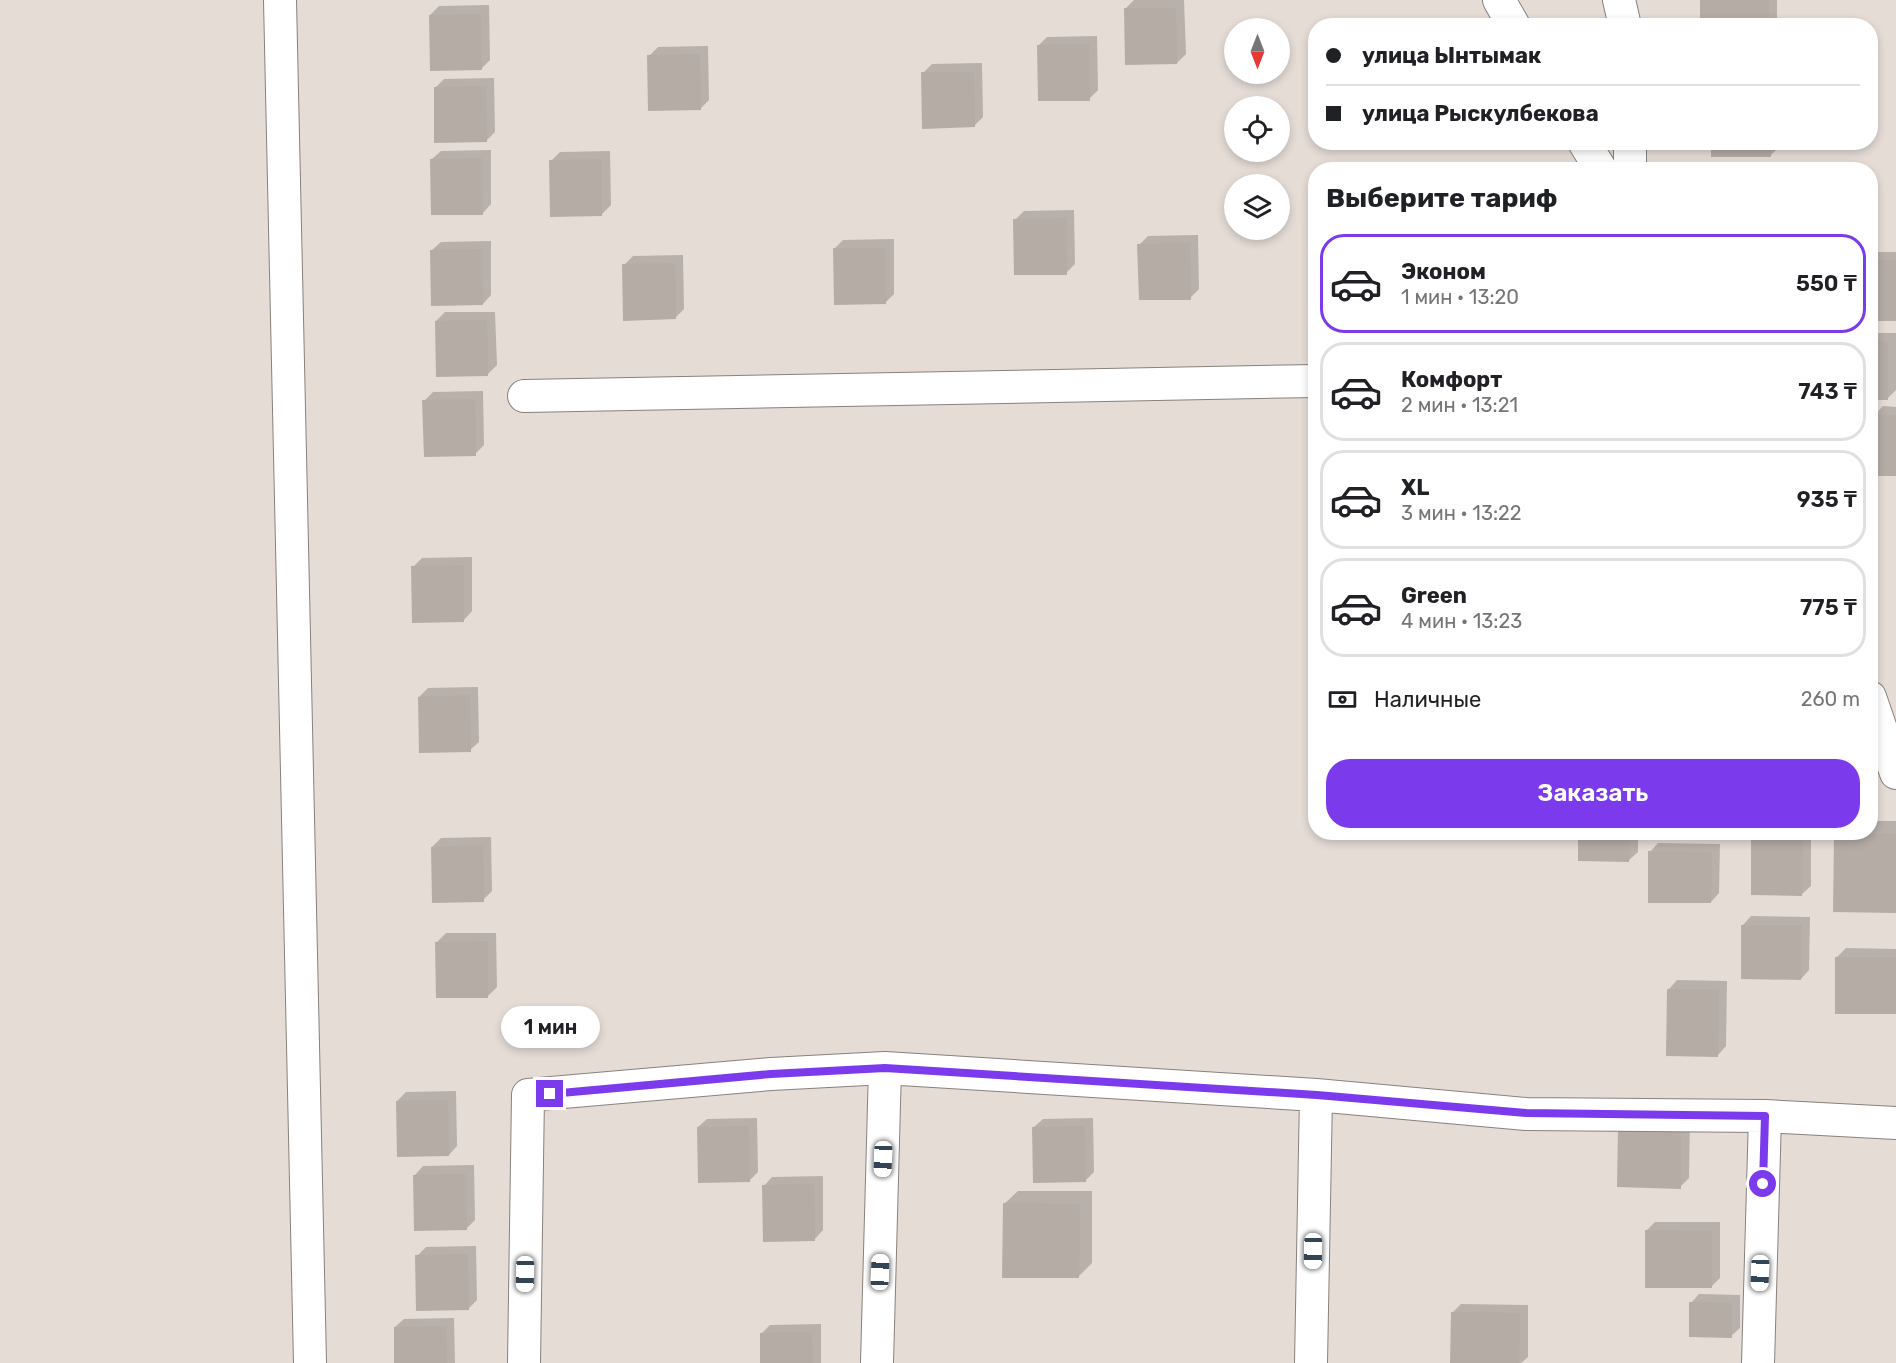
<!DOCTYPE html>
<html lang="ru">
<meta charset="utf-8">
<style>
body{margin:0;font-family:Rubik,sans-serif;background:#f6f6f6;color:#202124;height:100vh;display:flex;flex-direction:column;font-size:22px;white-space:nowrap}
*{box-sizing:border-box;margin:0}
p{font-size:20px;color:#757577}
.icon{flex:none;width:33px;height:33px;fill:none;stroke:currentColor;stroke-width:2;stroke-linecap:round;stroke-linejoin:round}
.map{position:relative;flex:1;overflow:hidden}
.details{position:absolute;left:1308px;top:162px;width:570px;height:678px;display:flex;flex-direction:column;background:#fff;border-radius:24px;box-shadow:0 3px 9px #0003}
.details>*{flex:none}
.top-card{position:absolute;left:1308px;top:18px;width:570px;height:132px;border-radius:24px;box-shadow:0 3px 9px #0003;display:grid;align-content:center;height:132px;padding:0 18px;background:#fff}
.needle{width:39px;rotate:180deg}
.controls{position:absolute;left:1224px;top:18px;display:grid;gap:12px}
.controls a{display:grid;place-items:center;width:66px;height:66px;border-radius:50%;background:#fff;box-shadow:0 3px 9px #0003;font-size:30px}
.end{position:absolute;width:27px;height:27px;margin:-14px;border:8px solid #7c3aed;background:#fff;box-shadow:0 0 0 3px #fff}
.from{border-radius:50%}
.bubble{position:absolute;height:42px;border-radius:21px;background:#fff;box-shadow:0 3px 9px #0003;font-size:20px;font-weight:600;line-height:42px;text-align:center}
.car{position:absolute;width:18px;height:36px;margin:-18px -9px;border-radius:8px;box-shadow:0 0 4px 2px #0007;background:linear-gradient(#fff 24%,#345 0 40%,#fff 0 76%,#345 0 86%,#fff 0)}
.top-card b{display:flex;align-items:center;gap:21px;height:57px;font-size:22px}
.top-card b+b{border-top:2px solid #e0e0e0}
.top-card i{width:15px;height:15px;background:#202124}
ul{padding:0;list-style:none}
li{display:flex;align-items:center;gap:18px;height:99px;margin:0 12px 9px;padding:0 6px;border:3px solid #e0e0e0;border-radius:24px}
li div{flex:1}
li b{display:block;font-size:22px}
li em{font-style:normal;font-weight:600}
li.active{border-color:#7c3aed}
li>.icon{width:54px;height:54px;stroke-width:1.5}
h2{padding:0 18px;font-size:27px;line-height:72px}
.pay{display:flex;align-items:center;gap:15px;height:66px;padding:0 18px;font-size:22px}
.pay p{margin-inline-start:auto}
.primary-button{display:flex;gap:12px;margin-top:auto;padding:12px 18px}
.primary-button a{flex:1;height:69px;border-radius:24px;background:#7c3aed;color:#fff;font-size:24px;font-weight:600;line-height:69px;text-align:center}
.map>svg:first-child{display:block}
.shadow{fill:#0003}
.building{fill:#b4aca5}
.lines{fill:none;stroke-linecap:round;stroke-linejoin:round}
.street-casing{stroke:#89817c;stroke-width:34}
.street{stroke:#fff;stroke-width:32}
.route{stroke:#7c3aed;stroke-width:8}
</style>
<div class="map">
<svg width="1896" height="1363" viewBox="0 0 1896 1363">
<rect width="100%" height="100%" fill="#e5dcd6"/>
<path class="shadow" d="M1134,0H1184L1186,54L1177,63L1125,9Z
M1702,0H1777V26H1701Z
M489,5L490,60L481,69L430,15L439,6Z
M1097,36L1098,90L1089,99L1038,46L1047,37Z
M708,46L709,100L700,109L649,56L658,47Z
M982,63L983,117L974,126L923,73L932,64Z
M494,78L495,132L486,141L435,88L444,79Z
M1713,142H1779V147L1770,156Z
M491,150V204L483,213L432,159L441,151Z
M610,151L611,205L602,214L551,161L560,152Z
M1074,210L1075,264L1066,273L1015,220L1024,211Z
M1198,235L1199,289L1190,298L1139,245L1148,236Z
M894,239V294L885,303L834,249L843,240Z
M491,241V295L483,304L432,250L441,242Z
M1870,252H1896V320L1870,319Z
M683,255L684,309L675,318L624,265L633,256Z
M445,312H495L497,365L488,374L436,321Z
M1870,333H1896V390L1887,399H1870Z
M483,391L484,445L475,454L424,401L433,392Z
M1883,406L1896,407V475L1874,415Z
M472,557V611L464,620L413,567L422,558Z
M478,687L479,742L470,750L419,697L428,688Z
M1870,821H1896V911L1836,834L1837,832H1870Z
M1580,832H1638V852L1629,860Z
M1753,832H1811V886L1802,894Z
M491,837L492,891L483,900L432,847L441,838Z
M1658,843L1720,844L1719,893L1711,902L1650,852Z
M1751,916L1810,917L1809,970L1801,979L1743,925Z
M446,933H496L497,987L488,996L437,942Z
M1846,948L1896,949V1012L1837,957Z
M1677,980L1727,981L1726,1046L1718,1055L1669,989Z
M456,1091L457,1146L449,1155L397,1101L406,1092Z
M1690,1116L1689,1178L1680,1187L1619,1186Z
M757,1118L758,1172L749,1181L698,1127L707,1119Z
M1093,1118L1094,1172L1085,1181L1034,1127L1043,1119Z
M474,1165L475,1220L466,1229L415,1175L423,1166Z
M823,1176V1230L815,1239L764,1186L772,1177Z
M1018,1191H1092V1263L1078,1277L1004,1204Z
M1655,1222H1720V1278L1711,1287L1646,1231Z
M476,1246L477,1300L468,1309L417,1256L426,1247Z
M1699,1294L1740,1295V1328L1731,1336L1691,1303Z
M1461,1304L1528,1305V1357L1521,1363H1451L1452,1313Z
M454,1318L455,1363H396L395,1327L404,1319Z
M821,1324V1363H762L761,1334L770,1325Z"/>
<path class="building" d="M1700,0H1769V26H1700Z
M1124,8H1176L1177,64L1125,65Z
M481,14L482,70L430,71L429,15Z
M1089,44L1090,101H1038L1037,45Z
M700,54L701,110L648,111L647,55Z
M921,72H974L975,127L922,129Z
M486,86L487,142L434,143V87Z
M1711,142H1771V157H1711Z
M482,158L483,215H431L430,159Z
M602,159V216L550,217L549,160Z
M1312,208H1316V264H1313Z
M1066,218L1067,275H1014L1013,219Z
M1190,243L1191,300H1139L1137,244Z
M833,248H885L886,304L834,305Z
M482,249L483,305L431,306L430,250Z
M1870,260H1896V321H1870Z
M675,263L676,319L623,321L622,264Z
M487,320L488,376L436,377L435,321Z
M1870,341H1888V400H1870Z
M475,399L476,456L424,457L422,400Z
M1873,415H1896V476H1872Z
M464,565V622L412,623L411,566Z
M470,695L471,752L419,753L418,697Z
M1578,832H1630L1629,862L1578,861Z
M1751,832H1803L1802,896L1751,895Z
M1834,834H1896V913L1833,912Z
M483,845L484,902L432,903L431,847Z
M1648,851L1712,852L1711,903H1648Z
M1741,925H1802L1801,980L1741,979Z
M488,941V998H436L435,942Z
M1835,957H1896V1014H1835Z
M1667,989H1719L1718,1057L1666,1056Z
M448,1100L449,1156L397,1157L396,1101Z
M1618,1124H1681V1189L1617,1187Z
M749,1126L750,1182L698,1183L697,1127Z
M1085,1126L1086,1182L1033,1183L1032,1127Z
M466,1174L467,1230L414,1231L413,1175Z
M814,1184L815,1241L763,1242L762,1185Z
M1003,1203L1080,1204L1079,1278H1002Z
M1645,1230L1712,1231V1288H1645Z
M468,1254L469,1310L416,1311L415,1255Z
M1689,1302L1732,1303V1338L1689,1337Z
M1451,1312L1520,1313L1519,1363H1450Z
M446,1326L447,1363H394V1327Z
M812,1332L813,1363H760V1333Z"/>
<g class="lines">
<g class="street-casing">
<path id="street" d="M280,0L310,1363
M1499,0L1514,26
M1619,0L1625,26
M1584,142L1601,170
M1630,170V142
M524,396L1316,381
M1870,697L1896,773
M524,1363L528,1095L771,1074L885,1068L1316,1095L1526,1114L1765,1116L1896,1123
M877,1363L885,1068
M1311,1363L1316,1095
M1758,1363L1765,1116"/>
</g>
<use href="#street" class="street"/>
</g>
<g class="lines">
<path class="route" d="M550,1094L771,1074L885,1068L1317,1095L1526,1113L1765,1116L1763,1184"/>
</g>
</svg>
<div class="controls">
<a><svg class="needle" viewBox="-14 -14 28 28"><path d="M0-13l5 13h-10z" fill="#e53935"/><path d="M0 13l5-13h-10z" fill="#757577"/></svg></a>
<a><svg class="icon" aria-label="locate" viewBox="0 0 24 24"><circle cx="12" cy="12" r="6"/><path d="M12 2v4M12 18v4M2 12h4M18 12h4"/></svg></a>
<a><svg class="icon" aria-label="layers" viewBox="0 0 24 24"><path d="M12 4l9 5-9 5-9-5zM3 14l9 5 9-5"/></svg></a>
</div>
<i class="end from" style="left:1763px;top:1184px"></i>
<i class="end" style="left:550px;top:1094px"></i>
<div class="bubble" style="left:501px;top:1006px;width:99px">1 мин</div>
<i class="car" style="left:883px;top:1159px;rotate:182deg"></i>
<i class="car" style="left:1313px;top:1251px;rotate:181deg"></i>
<i class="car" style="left:880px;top:1272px;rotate:2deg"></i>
<i class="car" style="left:1760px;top:1273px;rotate:182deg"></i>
<i class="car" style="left:525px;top:1274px;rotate:181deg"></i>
<div class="top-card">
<b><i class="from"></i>улица Ынтымак</b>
<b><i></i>улица Рыскулбекова</b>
</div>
<section class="details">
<h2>Выберите тариф</h2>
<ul>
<li class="active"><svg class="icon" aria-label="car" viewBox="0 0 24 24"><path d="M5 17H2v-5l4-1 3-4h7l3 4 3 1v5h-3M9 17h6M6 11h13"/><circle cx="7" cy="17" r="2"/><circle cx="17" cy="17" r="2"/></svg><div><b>Эконом</b><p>1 мин · 13:20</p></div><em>550 ₸</em></li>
<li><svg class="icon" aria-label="car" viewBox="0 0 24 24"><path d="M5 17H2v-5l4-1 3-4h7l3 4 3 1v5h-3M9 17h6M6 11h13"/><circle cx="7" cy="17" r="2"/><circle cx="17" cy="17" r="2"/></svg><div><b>Комфорт</b><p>2 мин · 13:21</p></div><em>743 ₸</em></li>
<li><svg class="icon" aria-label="car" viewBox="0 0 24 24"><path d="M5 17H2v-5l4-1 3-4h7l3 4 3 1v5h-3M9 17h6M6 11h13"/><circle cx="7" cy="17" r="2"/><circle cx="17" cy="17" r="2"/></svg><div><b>XL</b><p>3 мин · 13:22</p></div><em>935 ₸</em></li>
<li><svg class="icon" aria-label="car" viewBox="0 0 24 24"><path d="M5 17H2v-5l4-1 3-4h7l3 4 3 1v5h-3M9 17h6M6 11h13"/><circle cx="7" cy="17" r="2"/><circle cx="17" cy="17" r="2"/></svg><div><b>Green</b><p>4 мин · 13:23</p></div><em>775 ₸</em></li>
</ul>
<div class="pay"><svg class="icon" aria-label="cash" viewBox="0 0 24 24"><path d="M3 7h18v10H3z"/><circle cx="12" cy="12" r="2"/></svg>Наличные<p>260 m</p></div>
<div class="primary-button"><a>Заказать</a></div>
</section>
</div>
